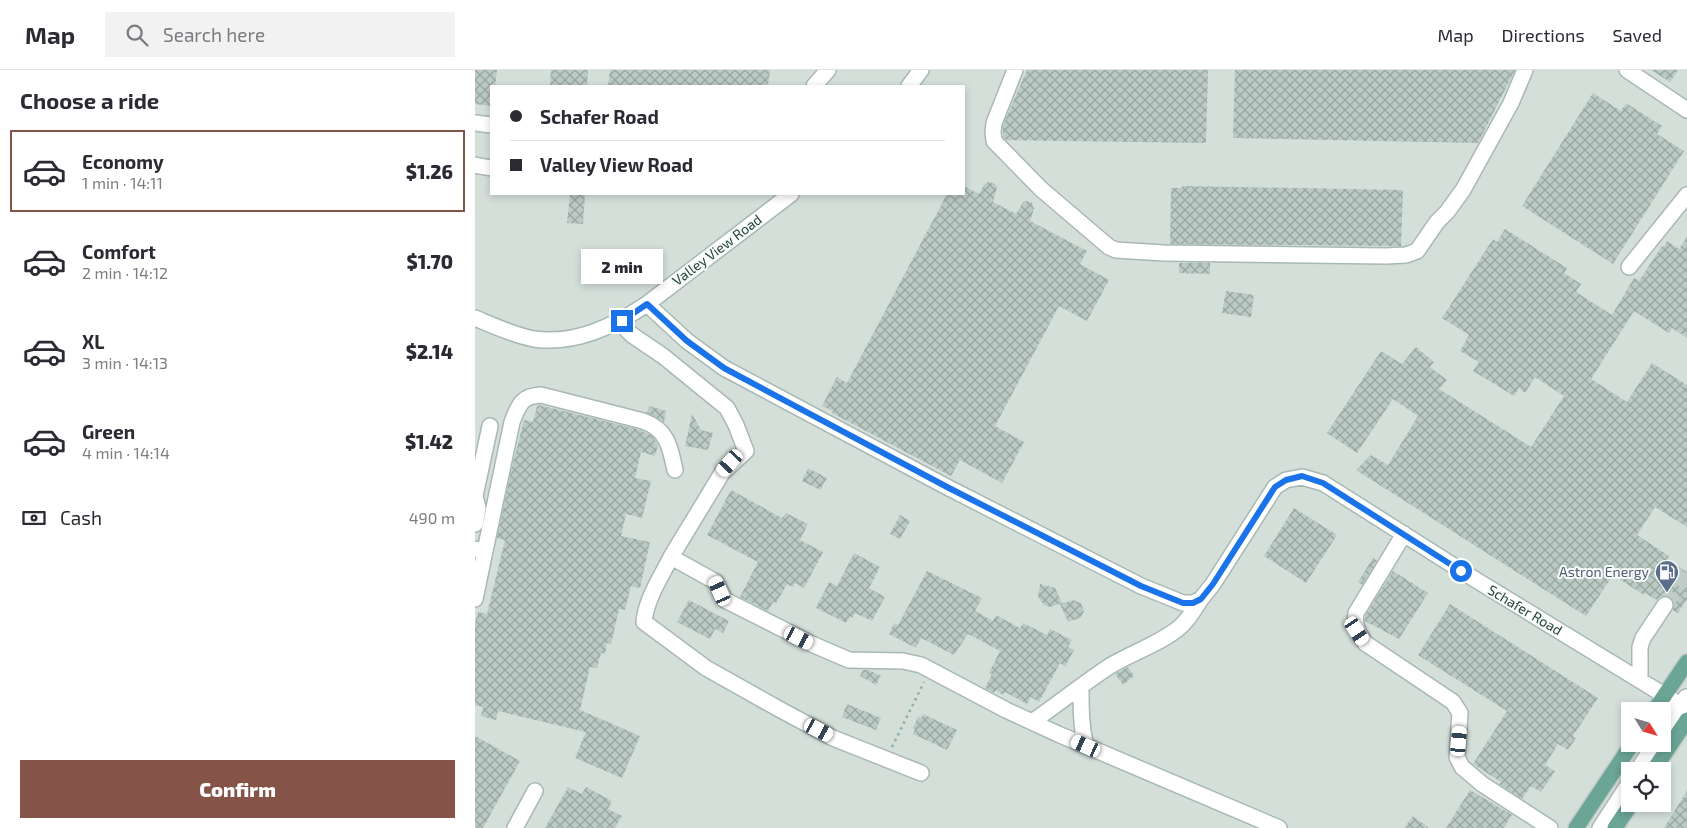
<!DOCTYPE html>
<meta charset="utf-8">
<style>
body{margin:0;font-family:"Exo 2",sans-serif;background:#f2f2f3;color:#2b2b33;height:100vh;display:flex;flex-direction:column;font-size:19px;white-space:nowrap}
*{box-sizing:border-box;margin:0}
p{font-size:16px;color:#7c7c81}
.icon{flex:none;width:28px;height:28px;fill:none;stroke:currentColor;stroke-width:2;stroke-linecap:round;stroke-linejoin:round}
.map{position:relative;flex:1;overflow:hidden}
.drawer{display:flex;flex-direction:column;background:#fff;width:475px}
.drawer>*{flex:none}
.banner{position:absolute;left:15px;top:15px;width:475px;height:110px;border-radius:0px;box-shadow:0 2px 8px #0003;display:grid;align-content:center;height:110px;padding:0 20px;background:#fff}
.needle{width:32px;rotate:127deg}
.controls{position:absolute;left:1146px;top:632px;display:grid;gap:10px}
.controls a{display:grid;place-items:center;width:50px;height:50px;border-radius:0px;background:#fff;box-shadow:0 2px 8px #0003;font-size:25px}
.end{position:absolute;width:22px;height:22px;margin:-11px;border:6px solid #1a73e8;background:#fff;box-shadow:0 0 0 2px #fff}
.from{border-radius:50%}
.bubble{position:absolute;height:35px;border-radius:0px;background:#fff;box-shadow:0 2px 8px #0003;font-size:16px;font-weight:800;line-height:35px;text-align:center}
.car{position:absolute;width:15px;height:30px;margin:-15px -8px;border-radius:6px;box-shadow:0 0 4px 1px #0007;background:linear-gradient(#fff 24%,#345 0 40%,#fff 0 76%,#345 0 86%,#fff 0)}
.banner b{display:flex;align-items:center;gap:18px;height:48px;font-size:19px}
.banner b+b{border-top:1px solid #e1e1e2}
.banner i{width:12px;height:12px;background:#2b2b33}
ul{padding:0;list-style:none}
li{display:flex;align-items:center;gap:15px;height:82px;margin:0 10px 8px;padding:0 10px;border:2px solid transparent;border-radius:0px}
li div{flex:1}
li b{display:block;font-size:19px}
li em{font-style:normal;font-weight:800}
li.current{border-color:#855347}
li>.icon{width:45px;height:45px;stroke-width:1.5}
h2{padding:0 20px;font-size:22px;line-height:60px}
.pay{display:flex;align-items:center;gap:12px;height:55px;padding:0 20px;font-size:19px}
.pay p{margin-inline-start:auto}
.primary-button{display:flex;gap:10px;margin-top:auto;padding:10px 20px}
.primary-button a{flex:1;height:58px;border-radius:0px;background:#855347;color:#fff;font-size:20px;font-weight:800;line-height:58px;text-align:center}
header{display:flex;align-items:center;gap:30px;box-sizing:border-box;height:70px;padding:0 25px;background:#fff;border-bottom:1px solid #e1e1e2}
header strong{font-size:24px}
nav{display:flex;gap:28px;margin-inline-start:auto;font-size:18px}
.search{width:350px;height:45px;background:#f2f2f3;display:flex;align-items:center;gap:12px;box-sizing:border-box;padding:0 18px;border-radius:0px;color:#7c7c81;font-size:19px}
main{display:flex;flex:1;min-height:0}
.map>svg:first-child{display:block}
.built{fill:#d4dfda;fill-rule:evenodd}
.building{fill:url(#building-cross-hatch)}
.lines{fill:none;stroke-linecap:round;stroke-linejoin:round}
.minor-tunnel{stroke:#bfccc8;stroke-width:15;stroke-dasharray:15 8;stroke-linecap:butt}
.minor-casing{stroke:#a8b8b2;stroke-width:18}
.major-casing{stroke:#c2cac8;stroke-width:18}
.path{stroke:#86b3a5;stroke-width:2.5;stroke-dasharray:2.5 4;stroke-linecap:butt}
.minor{stroke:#fff;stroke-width:15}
.major{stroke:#6aa596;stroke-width:15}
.route{stroke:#1a73e8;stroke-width:6}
.labels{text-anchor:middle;stroke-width:4;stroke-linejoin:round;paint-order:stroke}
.street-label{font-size:14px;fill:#24423a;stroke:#f7fbf9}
.service-label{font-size:14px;fill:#4e5e75;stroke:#f7fbf9;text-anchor:end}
</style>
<header>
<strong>Map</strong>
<div class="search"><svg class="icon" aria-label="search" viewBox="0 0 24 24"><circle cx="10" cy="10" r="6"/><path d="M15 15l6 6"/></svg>Search here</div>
<nav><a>Map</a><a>Directions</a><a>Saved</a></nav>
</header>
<main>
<section class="drawer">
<h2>Choose a ride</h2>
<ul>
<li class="current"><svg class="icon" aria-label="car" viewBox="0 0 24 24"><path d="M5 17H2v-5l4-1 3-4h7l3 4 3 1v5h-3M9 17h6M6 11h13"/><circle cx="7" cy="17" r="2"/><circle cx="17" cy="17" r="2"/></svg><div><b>Economy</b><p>1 min · 14:11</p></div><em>$1.26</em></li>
<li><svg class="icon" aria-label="car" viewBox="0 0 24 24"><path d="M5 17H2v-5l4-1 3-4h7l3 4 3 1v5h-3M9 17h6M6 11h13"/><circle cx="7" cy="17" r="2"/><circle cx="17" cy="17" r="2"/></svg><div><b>Comfort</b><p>2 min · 14:12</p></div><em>$1.70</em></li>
<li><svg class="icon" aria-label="car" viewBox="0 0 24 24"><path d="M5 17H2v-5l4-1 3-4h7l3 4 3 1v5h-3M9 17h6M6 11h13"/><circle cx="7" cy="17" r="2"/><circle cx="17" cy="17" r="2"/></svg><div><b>XL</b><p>3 min · 14:13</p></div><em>$2.14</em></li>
<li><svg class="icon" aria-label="car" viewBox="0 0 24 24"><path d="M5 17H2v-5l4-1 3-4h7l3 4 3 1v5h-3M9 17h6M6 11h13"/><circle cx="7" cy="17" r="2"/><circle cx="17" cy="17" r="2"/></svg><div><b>Green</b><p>4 min · 14:14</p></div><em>$1.42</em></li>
</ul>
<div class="pay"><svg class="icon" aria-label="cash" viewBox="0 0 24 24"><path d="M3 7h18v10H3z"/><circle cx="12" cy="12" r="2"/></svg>Cash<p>490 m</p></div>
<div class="primary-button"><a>Confirm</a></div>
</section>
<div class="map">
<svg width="1212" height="758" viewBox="0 0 1212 758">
<defs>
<pattern id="building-cross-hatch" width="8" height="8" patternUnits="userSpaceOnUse" patternTransform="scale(1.25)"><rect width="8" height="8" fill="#bbcac4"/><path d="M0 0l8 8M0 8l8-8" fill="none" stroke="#98a6a0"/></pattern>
</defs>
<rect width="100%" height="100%" fill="#e6efeb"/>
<path class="built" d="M0,0H1212V758H0ZM16,16H489V124H16ZM1155,641H1188V674H1155ZM1155,701H1188V734H1155Z"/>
<path class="building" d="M0,0H22L20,16H16V36L0,34Z
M76,0H113L112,16H75Z
M135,0H295L293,16H133Z
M552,0H733L731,73L531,70L528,67V55Z
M760,0H1040L1003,73L758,68Z
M1176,0H1203L1195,12Z
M1118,23L1146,41L1151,33L1187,56L1182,64L1209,81L1138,194L1047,136Z
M513,112L520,114L522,118L518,132L541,144L548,132L552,131L557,133L559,139L555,151L612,181L605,194L634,210L612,251L584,236L520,356L549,372L527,413L485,390L476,406L357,343L358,341L347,336L362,307L372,313L472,124H489V116L504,124L509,115Z
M707,116L928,120L926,176L695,174L696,118H707Z
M95,124H110L108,154L92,153Z
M1030,159L1092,198L1089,203L1106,214L1101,222L1137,245L1159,208L1164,211L1187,176L1189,177L1192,171L1204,179L1212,167V268L1197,258L1194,263L1159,241L1116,309L1152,332L1177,293L1212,315V457L1180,437L1162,465L1194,486L1192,489L1212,502V529L1203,543L1198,540L1199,531L1195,527L1186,526L1182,530L1170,523L1169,525L1138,505L1111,546L881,400L896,385L913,395L943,346L918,329L882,383L852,363L906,281L927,294L941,277L959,292L955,297L972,310L964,319L1056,377L1089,326L1060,307L1050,323L1044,318L1039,326L998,301L1004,292L985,281L994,265L967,248L1018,169L1022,172Z
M704,193H735V204L704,203Z
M751,221L779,225L776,247L747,243Z
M64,335L165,360L177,366L183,375L180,386L166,382L160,408L176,411L167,448L151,444L146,466L175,472L165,518L156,516L150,540L144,539L136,574L132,573L130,584L126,583L122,598L115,597L105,640L165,666L147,708L100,688L111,662L23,641L21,650L6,646L8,637L0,635V553L3,542L12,544L30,470L22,468L36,401L49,350L58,352L62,336H64Z
M174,336L191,341L189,352L172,343Z
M217,344L226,360L238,363L233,380L210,376Z
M333,398L352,408L345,420L327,411Z
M256,420L307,448L311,443L333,454L325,470L348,482L329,518L320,513L318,517L312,514L301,533L298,532L293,541L265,527L283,492L232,465Z
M819,438L862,465L831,513L789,486Z
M425,445L435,451L425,469L415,464Z
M379,483L405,497L394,518L410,527L397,551L380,543L377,548L375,546L371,553L341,538L354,512L362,516Z
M898,488L902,491L887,515L883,512Z
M452,501L507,528L500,541L518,551L521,545L545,558L548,553L572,565L575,559L597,570L593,577L599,580L590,597L585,593L564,632L556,627L552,634L530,622L528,625L521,620L519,623L510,618L517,604L514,603L525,581L493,564L479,585L446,568L441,578L414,564L419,553L423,555Z
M918,501L953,523L924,569L890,551V546Z
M565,514L580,518L587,533L575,537L569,535L563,527Z
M214,530L254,551L248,563L240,559L235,569L202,552Z
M598,530L606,533L609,542L605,548L593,552L585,534Z
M975,534L1123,628L1098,666L1101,668L1093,680L1083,674L1070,695L1080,701L1066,722L1056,716L1047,729L1024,714L1026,712L998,694L1032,641L943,585Z
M653,597L659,606L648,615L640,604Z
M388,600H394L406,606L401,615L385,606Z
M372,634L406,648L401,660L367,647Z
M448,644L482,660L472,680L438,664L440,659L438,658L443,647L446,648Z
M0,666L45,691L8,758H0Z
M93,717L107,724L111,717L137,731L133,739L147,746L140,758H70Z
M995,720L1037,745L1029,758H971Z
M1212,721V758H1189Z
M938,746L954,758H929Z"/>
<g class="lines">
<path class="minor-tunnel" d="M1190,535L1212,502"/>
<g class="minor-casing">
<path id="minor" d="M540,0L519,53L518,62L519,71L566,119L634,177L641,180L689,183L911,186L931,185L942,181L962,152L972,142L988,120L1036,33L1050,0
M1152,0L1212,40
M339,16L353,0
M434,16L446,0
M0,53L16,55
M0,95L16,98
M1154,197L1212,125
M172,234L212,271L249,298L472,417L666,516L708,533H718L726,529L738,514L800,417L811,410L827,407L848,413L1001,510L1212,639
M0,248C19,256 38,265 59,269C100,275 139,256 172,234L316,124
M147,251L150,258L157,265L188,286L252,338L261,355L271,381L247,403L196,487
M0,454L3,438L0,426L15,356
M929,464L881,543C879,556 883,562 890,573L978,632L985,643L982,687L987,697L1007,714L1075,758
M0,479L10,481L37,352C44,335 46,326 66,325L168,351C193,360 195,377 200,400
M0,529L10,481
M1165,609V577L1168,568L1190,535
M606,617C606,637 606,657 611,676
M557,652C583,634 609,613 635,596C656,583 689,572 706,556C714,549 720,538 726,529
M1188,663L1211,627
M1162,701L1180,674
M446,703L358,668L304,639L231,598L169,552C171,529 186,507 196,487L241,512L250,530L339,575L374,590L428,591L446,595L531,640L583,664L804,758
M40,758L60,721
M1125,758L1155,712"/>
</g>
<g class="major-casing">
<path id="major" d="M1179,641L1212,592
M1178,701L1212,650
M1101,758L1157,674
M1140,758L1156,734"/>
</g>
<path class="path" d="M417,677L449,612"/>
<use href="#minor" class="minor"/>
<use href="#major" class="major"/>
</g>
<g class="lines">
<path class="route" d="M147,251L172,234L212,271L249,298L472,417L666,516L708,533H718L726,529L738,514L800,417L811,410L827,406L848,413L986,501"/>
</g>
<defs>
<g id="fuel-pin" transform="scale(1.25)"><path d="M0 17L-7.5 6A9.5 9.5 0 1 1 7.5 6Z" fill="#5c6f8a" stroke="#f7fbf9"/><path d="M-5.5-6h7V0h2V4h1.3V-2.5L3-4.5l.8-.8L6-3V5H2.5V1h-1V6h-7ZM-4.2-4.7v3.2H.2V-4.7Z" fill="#fff"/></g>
</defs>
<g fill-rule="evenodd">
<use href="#fuel-pin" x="1192" y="502"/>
</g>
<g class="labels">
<g class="street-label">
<text transform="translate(242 180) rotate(-37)" y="5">Valley View Road</text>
<text transform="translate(1050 540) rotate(31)" y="5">Schafer Road</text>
</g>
<g class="service-label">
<text x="1174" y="507">Astron Energy</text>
</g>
</g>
</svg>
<div class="controls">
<a><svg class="needle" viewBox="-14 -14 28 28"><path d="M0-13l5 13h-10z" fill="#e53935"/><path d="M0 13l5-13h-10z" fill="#7c7c81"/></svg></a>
<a><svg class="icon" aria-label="locate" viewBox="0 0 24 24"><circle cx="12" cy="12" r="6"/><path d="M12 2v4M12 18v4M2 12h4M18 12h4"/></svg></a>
</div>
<i class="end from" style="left:986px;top:501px"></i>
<i class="end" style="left:147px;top:251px"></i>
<div class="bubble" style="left:106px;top:179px;width:82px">2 min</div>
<i class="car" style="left:255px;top:393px;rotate:222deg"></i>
<i class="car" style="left:245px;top:521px;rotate:336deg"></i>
<i class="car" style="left:882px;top:561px;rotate:147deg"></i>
<i class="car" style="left:324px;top:568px;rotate:117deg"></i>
<i class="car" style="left:344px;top:660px;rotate:118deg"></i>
<i class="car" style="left:984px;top:671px;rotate:5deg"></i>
<i class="car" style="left:611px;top:676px;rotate:295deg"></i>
<div class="banner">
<b><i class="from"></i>Schafer Road</b>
<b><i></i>Valley View Road</b>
</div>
</div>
</main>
